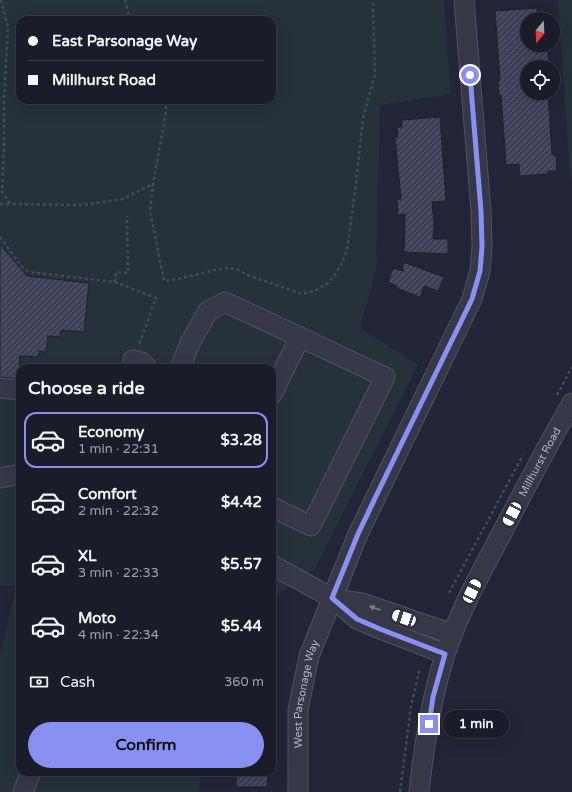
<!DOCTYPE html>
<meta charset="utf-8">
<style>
body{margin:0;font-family:"Varela Round",sans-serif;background:#272936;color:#f1f3f6;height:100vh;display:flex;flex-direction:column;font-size:15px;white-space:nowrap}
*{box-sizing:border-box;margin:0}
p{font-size:13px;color:#9fa1a8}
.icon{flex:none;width:22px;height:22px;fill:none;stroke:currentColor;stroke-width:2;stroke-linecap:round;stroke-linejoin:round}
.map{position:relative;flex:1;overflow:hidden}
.sheet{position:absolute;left:16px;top:364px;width:260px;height:412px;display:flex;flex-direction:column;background:#1a1c2a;border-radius:12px;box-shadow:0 4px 16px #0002,0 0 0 1px #383a47}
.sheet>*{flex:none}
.top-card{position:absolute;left:16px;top:16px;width:260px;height:88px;border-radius:12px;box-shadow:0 4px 16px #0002,0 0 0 1px #383a47;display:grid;align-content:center;height:88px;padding:0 12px;background:#1a1c2a}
.needle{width:26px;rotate:198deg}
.buttons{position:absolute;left:520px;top:12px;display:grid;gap:8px}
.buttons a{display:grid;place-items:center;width:40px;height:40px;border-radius:50%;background:#1a1c2a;box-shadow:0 4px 16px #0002,0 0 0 1px #383a47;font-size:20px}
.end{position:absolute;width:18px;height:18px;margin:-9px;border:5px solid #8890f2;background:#fff;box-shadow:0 0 0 2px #fff}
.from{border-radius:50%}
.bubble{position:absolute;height:28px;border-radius:14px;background:#1a1c2a;box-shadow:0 4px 16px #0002,0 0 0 1px #383a47;font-size:13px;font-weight:700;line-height:28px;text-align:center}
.car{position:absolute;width:12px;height:24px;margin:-12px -6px;border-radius:5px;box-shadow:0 0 3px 1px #0007;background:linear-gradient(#fff 24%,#345 0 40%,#fff 0 76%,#345 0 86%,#fff 0)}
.top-card b{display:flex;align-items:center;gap:14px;height:38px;font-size:15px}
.top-card b+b{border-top:1px solid #383a47}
.top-card i{width:10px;height:10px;background:#f1f3f6}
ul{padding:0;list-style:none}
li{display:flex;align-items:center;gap:12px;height:56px;margin:0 8px 6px;padding:0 4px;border:2px solid transparent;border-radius:12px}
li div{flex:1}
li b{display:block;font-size:15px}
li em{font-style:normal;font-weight:700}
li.on{border-color:#8890f2}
li>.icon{width:36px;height:36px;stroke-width:1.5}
h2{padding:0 12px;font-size:18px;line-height:48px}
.pay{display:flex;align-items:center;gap:10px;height:44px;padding:0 12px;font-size:15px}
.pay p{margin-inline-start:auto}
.cta{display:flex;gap:8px;margin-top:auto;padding:8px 12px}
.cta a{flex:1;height:46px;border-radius:24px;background:#8890f2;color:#111;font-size:16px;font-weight:700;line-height:46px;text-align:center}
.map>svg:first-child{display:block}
.grass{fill:#25323a;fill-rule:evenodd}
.building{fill:url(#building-hatch);stroke:#1d1f2f}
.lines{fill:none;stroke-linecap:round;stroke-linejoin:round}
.minor-casing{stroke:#505263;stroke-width:21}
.path{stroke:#424d56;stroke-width:2.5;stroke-dasharray:3 3;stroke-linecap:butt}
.minor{stroke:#363848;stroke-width:19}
.oneway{fill:#797b8d}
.route{stroke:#8890f2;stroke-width:5}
.labels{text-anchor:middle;stroke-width:3.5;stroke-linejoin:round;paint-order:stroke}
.street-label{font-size:11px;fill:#b0b2c5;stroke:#1b1d2d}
</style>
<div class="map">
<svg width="572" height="792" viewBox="0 0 572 792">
<defs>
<pattern id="building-hatch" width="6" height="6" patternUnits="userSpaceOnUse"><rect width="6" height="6" fill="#3e4058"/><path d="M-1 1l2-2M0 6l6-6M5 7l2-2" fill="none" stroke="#57596e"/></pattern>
</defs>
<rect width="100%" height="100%" fill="#222538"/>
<path class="grass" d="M0,0H444L451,94L380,105L376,270L360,328L418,365L315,568L272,599V368H20V772H201L199,792H0V655L16,587L0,585ZM20,20H272V100H20Z
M558,0H572V179H570Z"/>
<path class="building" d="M537,8V19H527V45H547L549,66L527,67V93H548L552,155H556L557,171H548V174L520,176L519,164L506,165L501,95H499L498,81H500L495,11Z
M440,117L446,201L432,202L434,223L433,239H448V254L404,252L405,214L398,215L397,199H401L395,137H398L397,127H402L401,120Z
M0,244L27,276L89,283L84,332L61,330L60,337L48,336L46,352L39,351L38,357L20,356L18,379L0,377Z
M403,262L444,277L438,291L424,286L420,297L396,288L397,286L388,282L393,268L403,271Z
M236,772H264V775H268L267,787H236Z"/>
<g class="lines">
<g class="minor-casing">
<g id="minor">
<path d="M133,360L141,362L147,368"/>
<path d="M180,368L190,343L208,311L225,302L385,377L311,526L272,507"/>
<path d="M0,388L20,390"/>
<path d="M272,394L300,337"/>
<path d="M0,478L20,474"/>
<path d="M272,565L332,598"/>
<path d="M445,654L380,629L357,619L332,598L362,603L452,634"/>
<path d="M23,792L31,772"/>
<path id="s1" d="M298,792V710L309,656L358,534L472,299L480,271L482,247L481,211L464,0"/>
<path id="s2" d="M419,792C424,745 431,697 446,652C460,609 483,569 504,529C526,487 548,444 572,403"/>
</g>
</g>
<path class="path" d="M1,0L8,27L4,97V150L2,192L11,204L83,205L122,199L153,184
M125,0L130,20
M166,100V112L153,184L150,211L164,281L178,279L224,268L237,269L247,275L302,294L315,291L328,283L335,275L342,263L347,250L356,184L363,118L375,74L373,9L374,0
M0,204H10
M0,237L21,266L29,272L115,282L156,298L139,345
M115,282L116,272L128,273L127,216
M557,395L572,367
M449,593L523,455
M400,792L411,706L420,668"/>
<use href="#minor" class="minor"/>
</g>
<defs><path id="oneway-solid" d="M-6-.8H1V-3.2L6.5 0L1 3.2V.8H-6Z"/></defs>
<use class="oneway" href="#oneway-solid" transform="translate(375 608) rotate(-161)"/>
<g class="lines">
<path class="route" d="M429,724L433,697L445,654L380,629L357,619L332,598L358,534L378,492L472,299L480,271L482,247L481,211L470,75"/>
</g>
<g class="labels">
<g class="street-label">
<text dy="4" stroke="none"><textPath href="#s2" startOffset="355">Millhurst Road</textPath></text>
<text dy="4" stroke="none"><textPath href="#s1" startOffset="99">West Parsonage Way</textPath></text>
</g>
</g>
</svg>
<div class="buttons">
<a><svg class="needle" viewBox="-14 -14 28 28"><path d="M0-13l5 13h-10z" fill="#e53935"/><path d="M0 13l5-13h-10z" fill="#9fa1a8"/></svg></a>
<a><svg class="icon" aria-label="locate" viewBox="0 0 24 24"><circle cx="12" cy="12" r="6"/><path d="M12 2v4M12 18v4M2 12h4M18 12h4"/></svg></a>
</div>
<i class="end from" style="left:470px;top:75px"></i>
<i class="end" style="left:429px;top:724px"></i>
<div class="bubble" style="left:443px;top:710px;width:66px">1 min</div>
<i class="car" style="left:512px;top:514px;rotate:208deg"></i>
<i class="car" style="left:472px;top:591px;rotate:26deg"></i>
<i class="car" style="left:404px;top:618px;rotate:289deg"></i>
<div class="top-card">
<b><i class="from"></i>East Parsonage Way</b>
<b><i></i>Millhurst Road</b>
</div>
<section class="sheet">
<h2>Choose a ride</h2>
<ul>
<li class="on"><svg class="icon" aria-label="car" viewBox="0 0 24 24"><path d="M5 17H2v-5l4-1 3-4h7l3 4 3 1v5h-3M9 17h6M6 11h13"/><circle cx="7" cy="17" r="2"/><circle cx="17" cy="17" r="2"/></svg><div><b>Economy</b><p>1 min · 22:31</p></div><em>$3.28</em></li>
<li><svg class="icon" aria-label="car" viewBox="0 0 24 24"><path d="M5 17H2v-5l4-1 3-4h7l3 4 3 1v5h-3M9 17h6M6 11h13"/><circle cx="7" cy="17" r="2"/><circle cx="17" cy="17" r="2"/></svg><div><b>Comfort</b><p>2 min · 22:32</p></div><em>$4.42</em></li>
<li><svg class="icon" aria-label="car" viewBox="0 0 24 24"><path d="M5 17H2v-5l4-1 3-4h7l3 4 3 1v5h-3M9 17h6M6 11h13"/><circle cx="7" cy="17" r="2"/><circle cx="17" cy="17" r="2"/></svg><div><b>XL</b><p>3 min · 22:33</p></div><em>$5.57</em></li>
<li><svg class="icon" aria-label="car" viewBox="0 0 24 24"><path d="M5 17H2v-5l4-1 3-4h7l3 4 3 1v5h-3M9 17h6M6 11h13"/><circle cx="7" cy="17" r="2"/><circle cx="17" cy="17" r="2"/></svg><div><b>Moto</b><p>4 min · 22:34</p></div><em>$5.44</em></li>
</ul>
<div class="pay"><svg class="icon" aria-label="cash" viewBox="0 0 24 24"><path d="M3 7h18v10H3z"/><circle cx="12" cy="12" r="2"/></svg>Cash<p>360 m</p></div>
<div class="cta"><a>Confirm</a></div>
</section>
</div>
